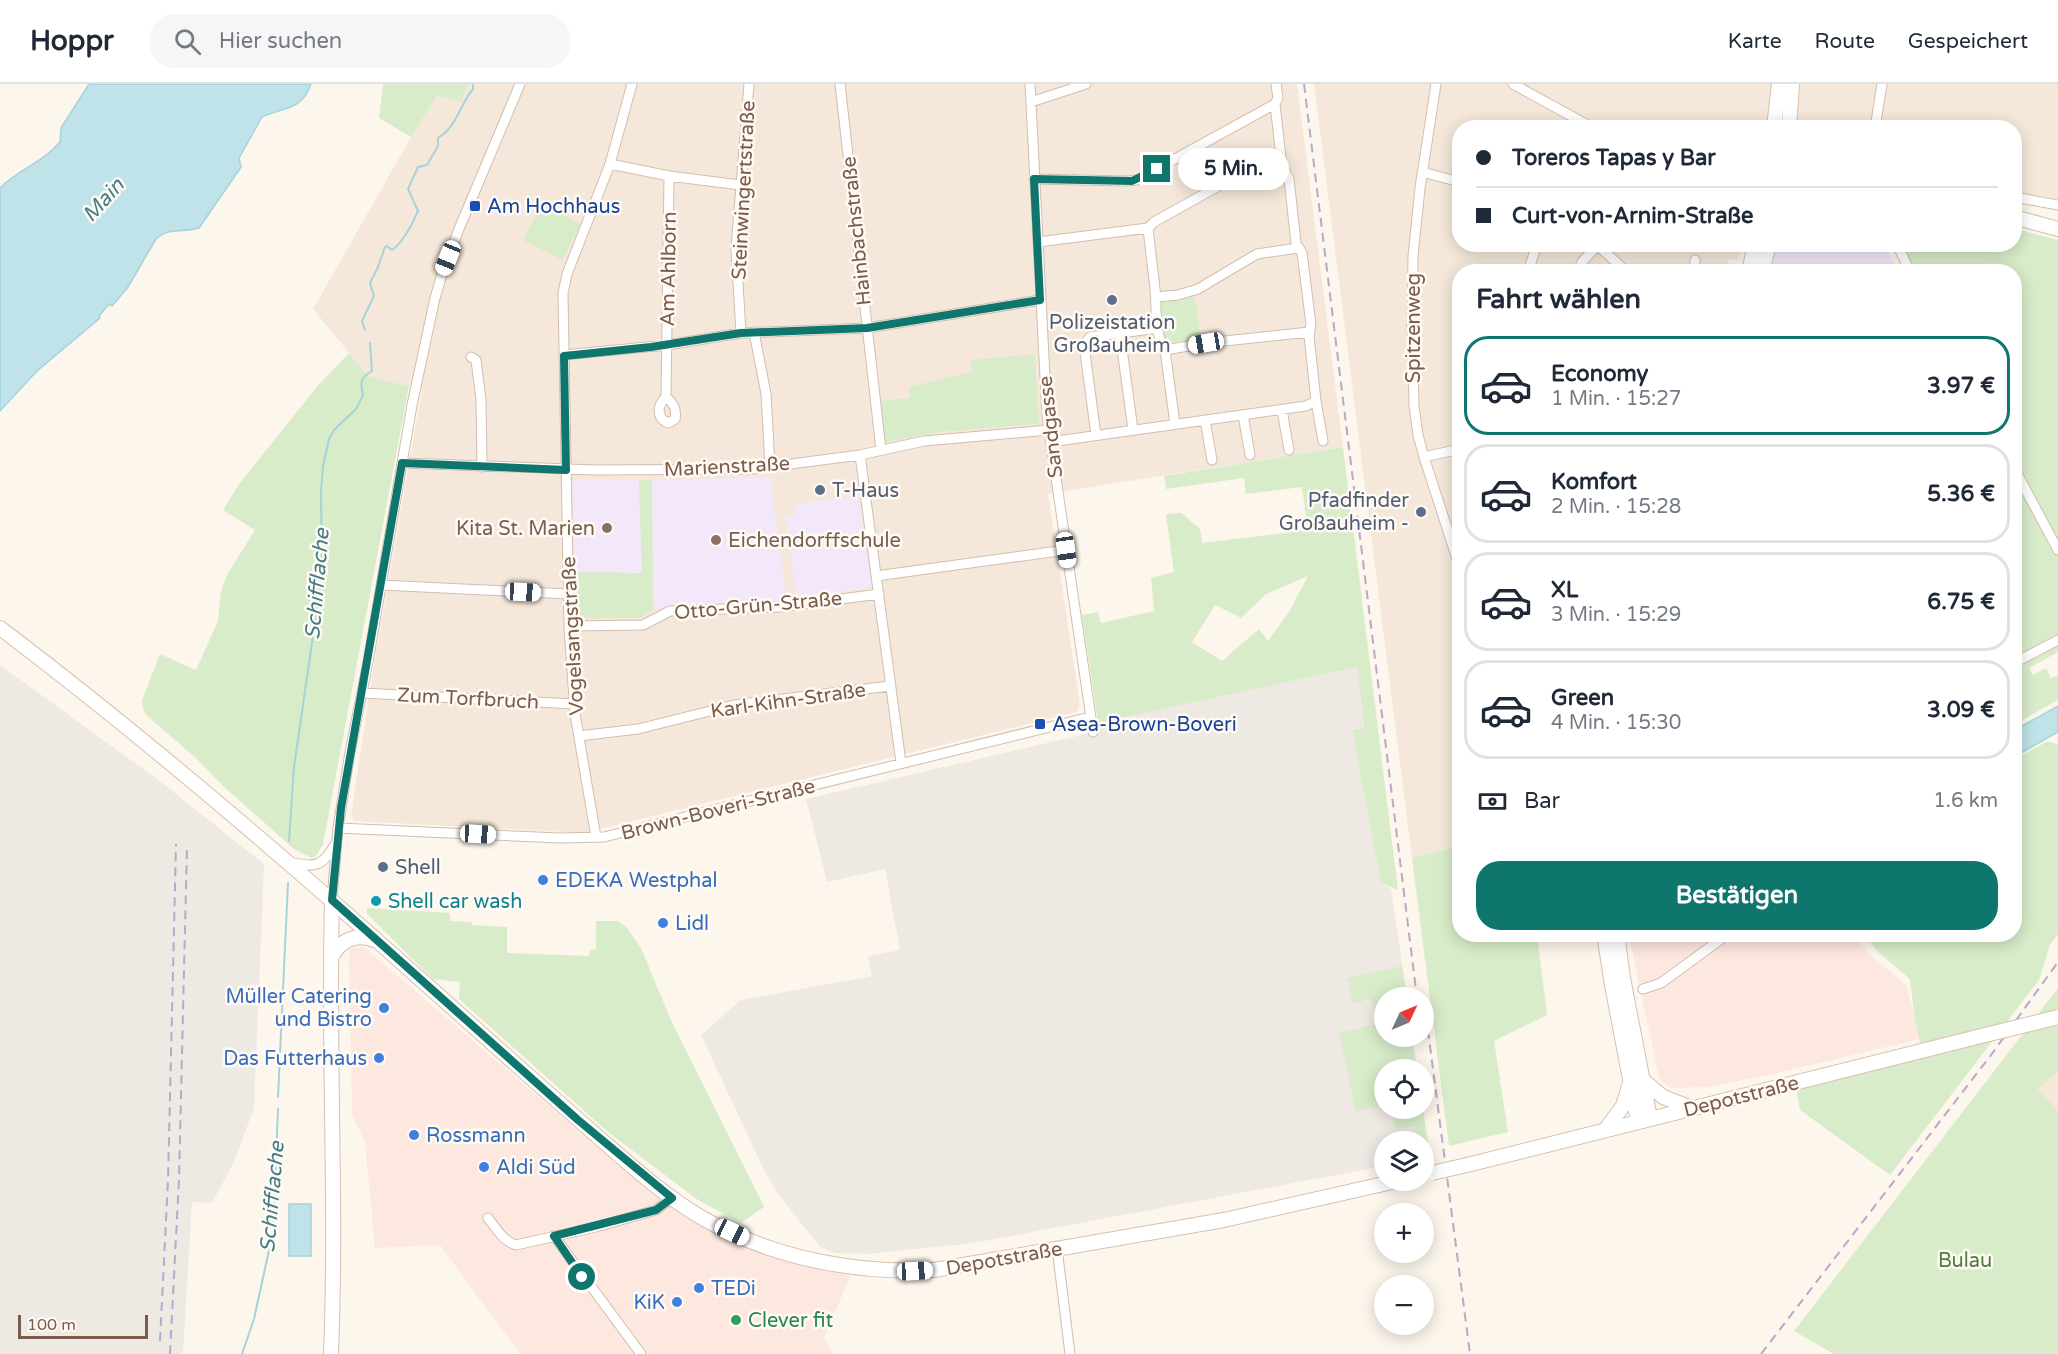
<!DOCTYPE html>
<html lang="de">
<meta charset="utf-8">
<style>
body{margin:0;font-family:"Varela Round",sans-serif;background:#f6f6f7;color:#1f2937;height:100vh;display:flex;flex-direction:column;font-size:22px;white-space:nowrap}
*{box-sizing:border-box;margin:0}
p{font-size:20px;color:#747a83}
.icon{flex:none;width:33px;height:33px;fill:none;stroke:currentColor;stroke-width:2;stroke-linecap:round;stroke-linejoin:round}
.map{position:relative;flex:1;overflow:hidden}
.details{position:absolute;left:1452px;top:180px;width:570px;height:678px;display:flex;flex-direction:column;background:#fff;border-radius:24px;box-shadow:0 3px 15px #0003}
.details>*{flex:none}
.banner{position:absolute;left:1452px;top:36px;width:570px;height:132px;border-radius:24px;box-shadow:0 3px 15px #0003;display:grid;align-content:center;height:132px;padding:0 24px;background:#fff}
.needle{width:39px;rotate:46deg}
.tools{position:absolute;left:1374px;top:903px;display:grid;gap:12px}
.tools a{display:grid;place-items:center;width:60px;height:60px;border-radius:50%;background:#fff;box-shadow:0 3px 15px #0003;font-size:30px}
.scale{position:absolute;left:18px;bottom:15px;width:130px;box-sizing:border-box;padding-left:6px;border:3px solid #7a5c4d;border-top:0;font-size:16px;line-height:21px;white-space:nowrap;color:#7a5c4d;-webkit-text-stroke:4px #fffaf3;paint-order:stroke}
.end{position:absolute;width:27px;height:27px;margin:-14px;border:8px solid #0f766e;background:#fff;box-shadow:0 0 0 3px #fff}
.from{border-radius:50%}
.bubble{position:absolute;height:42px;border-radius:21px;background:#fff;box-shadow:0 3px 15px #0003;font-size:20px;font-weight:700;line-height:42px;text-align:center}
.car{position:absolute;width:18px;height:36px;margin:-18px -9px;border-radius:8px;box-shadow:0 0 4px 2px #0007;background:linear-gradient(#fff 24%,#345 0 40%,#fff 0 76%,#345 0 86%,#fff 0)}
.banner b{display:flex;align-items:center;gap:21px;height:57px;font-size:22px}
.banner b+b{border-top:2px solid #e0e1e3}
.banner i{width:15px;height:15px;background:#1f2937}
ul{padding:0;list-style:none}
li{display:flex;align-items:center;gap:18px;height:99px;margin:0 12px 9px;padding:0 12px;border:3px solid #e0e1e3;border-radius:24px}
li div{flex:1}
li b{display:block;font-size:22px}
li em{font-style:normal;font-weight:700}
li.current{border-color:#0f766e}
li>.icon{width:54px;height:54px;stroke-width:1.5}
h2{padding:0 24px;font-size:27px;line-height:72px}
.pay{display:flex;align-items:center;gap:15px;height:66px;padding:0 24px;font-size:22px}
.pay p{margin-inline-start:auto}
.button{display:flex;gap:12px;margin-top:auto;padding:12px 24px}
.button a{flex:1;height:69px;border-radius:24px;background:#0f766e;color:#fff;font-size:24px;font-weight:700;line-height:69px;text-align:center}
header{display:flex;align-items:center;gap:36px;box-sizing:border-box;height:84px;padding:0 30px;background:#fff;border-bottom:2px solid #e0e1e3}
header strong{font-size:28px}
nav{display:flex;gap:33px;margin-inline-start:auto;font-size:21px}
.search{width:420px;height:54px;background:#f6f6f7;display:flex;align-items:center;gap:15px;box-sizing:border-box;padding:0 21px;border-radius:24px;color:#747a83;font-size:22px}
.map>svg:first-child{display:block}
.residential{fill:#f5e8da}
.commercial{fill:#fde8e0}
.industrial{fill:#efe9e4}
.education{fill:#f3e8fa}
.green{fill:#d8ecc9;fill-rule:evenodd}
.water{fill:#bfe3e8;stroke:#a5d3da;stroke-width:1.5}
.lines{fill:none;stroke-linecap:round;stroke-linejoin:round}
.stream{stroke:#a5d3da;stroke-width:2}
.minor-casing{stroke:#d1beb0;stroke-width:11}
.secondary-casing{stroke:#d6c0b0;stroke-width:16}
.minor{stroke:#fff;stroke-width:9}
.secondary{stroke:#fff;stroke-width:14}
.rail{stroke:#b9a8c9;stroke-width:2;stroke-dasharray:9 6;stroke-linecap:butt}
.secondary-bridge-casing{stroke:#d6c0b0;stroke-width:16;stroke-linecap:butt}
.secondary-bridge{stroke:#fff;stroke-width:14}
.route{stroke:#0f766e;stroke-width:8}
.transit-dot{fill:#1a4fb4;stroke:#fffaf3;stroke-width:2}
.service-dot{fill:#5c6f8a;stroke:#fffaf3;stroke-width:2}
.education-dot{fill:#8d6e63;stroke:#fffaf3;stroke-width:2}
.shop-dot{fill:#3f7fe0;stroke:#fffaf3;stroke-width:2}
.culture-dot{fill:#0f9aa8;stroke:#fffaf3;stroke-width:2}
.leisure-dot{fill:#2e9e5b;stroke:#fffaf3;stroke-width:2}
.labels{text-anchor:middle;stroke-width:5;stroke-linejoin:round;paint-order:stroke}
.street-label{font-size:20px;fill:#7a5c4d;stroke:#fffaf3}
.transit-label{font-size:20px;fill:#164399;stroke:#fffaf3;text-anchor:start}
.service-label{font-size:20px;fill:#4e5e75;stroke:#fffaf3;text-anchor:start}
.education-label{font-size:20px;fill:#785e54;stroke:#fffaf3;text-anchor:end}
.shop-label{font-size:20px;fill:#366cbe;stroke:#fffaf3;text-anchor:start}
.culture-label{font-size:20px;fill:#0d838f;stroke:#fffaf3;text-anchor:start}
.park-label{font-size:20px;fill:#537a41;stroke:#fffaf3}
.leisure-label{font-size:20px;fill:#27864d;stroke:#fffaf3;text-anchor:start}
.water-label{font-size:21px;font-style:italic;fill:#437c86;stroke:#fffaf3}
</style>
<header>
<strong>Hoppr</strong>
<div class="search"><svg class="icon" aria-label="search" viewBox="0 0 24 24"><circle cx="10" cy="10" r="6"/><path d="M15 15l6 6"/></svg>Hier suchen</div>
<nav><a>Karte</a><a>Route</a><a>Gespeichert</a></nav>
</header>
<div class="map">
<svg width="2058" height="1270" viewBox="0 0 2058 1270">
<rect width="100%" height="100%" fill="#fdf6ec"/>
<path class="residential" d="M468,0H1297L1343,363L1048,410L1080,620L1077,628L584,749L354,737L351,731L371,598L422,305L369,293L313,225L411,53L437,12L461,18Z
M1314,0H2058V115L2015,108L2014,44H1460V160L1742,161L1738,176L1729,175L1725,187L1460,188L1459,762L1412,774Z
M2058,987V1027L2038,1005Z"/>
<path class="commercial" d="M1629,851H1855L1868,869L1906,901L1920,955L1764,992L1706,1003L1671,1004L1661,997L1658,990Z
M364,863L613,1077L678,1128L730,1156L779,1174L850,1192L824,1255L834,1270H520L440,1161L375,1164L365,1058L352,1031L349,865Z"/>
<path class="industrial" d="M0,581L161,698L264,780L254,1024L234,1078L212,1119L192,1118L183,1268L178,1270H0Z
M1357,583L1364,644L1352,646L1381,799L1391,805L1407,913L1384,914V952L1412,953L1417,985L1384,986V1024L1423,1025L1430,1074L1424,1075V1058H1384V1082L974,1159L867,1170L834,1169L820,1163L779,1111L763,1084L701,951L741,916L872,892L868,872L900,866L885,785L827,798L806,715L1099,647L1098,639Z"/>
<path class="education" d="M1776,160L1884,161L1899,187L1769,188Z
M770,393L787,516L653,525L652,396Z
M577,395L639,396L642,489L575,488L572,399Z
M858,411L872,503L797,515L785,433L795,432L793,421Z"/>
<path class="green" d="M383,0H468L461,18L437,12L411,53L379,34Z
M543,119L581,140L562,176L523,156Z
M2015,145L2058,156V568L2029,584L2033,591L2046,584L2051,594L2058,591V616L2015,640L2014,188L1915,187L1901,161L2014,160Z
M1195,213L1201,254L1165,259L1159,219Z
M349,269L369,293L409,302L323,760L316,772L312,774L295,766L223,702L195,673L146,631L143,625L142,616L160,570L196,586L218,537L221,507L228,489L255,446L223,426L240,399L316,304Z
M1035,270L1039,337L1037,340L948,347L891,357L887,358L884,355L879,317L910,314L909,303L972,288L971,276Z
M1343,363L1398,806L1381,799L1352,646L1364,644L1357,583L1098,639L1082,531L1098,528L1101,539L1154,527L1151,494L1174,488L1166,430L1181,429L1200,445L1202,459L1308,446L1302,403L1246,410L1244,394L1166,405L1164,392ZM1308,492L1289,528L1268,557L1259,545L1222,577L1192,558L1215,521L1241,534L1266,510Z
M639,396H652L653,525L641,534H582L575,529V488L642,489Z
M2048,657L2058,661V850L2050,861L2039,896L1890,1091L1800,1026L1796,1004L1923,973L1915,936L1910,895L1878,868L1865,851L2014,850L2015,675Z
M1459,762L1460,850L1537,851L1547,931L1494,957L1508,1048L1449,1062L1412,774Z
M367,824L450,829V837L472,838V841L507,843V869L589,872L590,866L596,865V837H618L627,844L641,864L670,934L764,1123L741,1139L698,1116L608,1048L459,915L460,898L433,895L367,830Z
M1402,882L1407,913L1384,914V952L1412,953L1417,985L1384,986V1021L1356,1027L1339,949L1377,940L1371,915L1353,919L1347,894Z
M2058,904V987L2038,1005L2058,1027V1270H1834L1794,1247Z
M1391,1025H1423L1430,1074L1424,1075V1058L1418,1057L1414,1042L1396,1045Z"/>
<path class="water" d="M89,0H311C302,27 283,23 262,33L239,74L241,83L199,144C183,149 169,143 156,155L128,203L112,222L109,220L99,232L100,234L37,287L0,327V104C18,86 43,78 60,58L61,44Z
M2058,622V648L2019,670L2015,662V646Z
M289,1120H311V1172H289Z"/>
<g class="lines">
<path class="stream" d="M365,246L362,237L374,212L370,199L378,183L385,163L387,162L392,166C402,160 413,139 418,127L408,105L418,83L427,81L438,62V54C457,43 460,20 473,5V0
M289,757L294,683L322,490L321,408L323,382L329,355L334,346L356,325L363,311C360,298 360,294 372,287L370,259
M278,1013L288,799
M242,1270L254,1235L273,1148L278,1025"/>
<g class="minor-casing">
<path id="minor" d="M840,0L881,366
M1030,0L1047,332L1093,648
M1436,0L1420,104L1413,172L1412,240L1414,322L1418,351L1424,373L1460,484
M1513,0L1593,44
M1031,18L1086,0
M1875,44L1882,0
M610,80L669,92L740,101
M1422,88L1460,98
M1034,95L1127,97L1137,96L1275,20L1278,14L1276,0
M2014,113L2058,121
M1148,144C1150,164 1153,185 1155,205C1157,226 1154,248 1165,266L1175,340
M1038,158L1148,144L1154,138L1231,95L1284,87
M1596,160L1627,188
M1897,160L1910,188
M1528,188L1537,160
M1578,188L1582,178L1597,162
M1691,188L1695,184V176
M1156,213L1178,211L1198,205L1257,170L1298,164
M754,248L766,310L770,382
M741,249L736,165L749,0
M1120,250L1133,346
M1165,266L1206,259L1309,248
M564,271L667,261L741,249L867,244L1040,216
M471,273L476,276L481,315L482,383
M666,313C674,319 677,325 675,335L668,339C656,334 657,321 666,313L669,92
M1316,317L1323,357
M1282,326L1289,366
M1243,331L1250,371
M1205,336L1212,376
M1096,351L1084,261L1090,253L1158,244
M1050,358L1306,322L1316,317L1309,252L1311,240L1302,169L1296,159L1289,95L1282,82L1275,20
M860,371L901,679
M1424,373L1460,365
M402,379L597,386L753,385L860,371L924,357L1049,346
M2014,384L2058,466
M876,492L1066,466
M381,501L568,510
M569,542L643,541L670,527L781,523L879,510
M2014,579L2058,556
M362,609L574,620
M579,652L638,645L734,621L890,602
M338,744L560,754L604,753L1090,633
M596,753L575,630L569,542L563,209L567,190L610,80L632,0
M289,778C316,784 322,783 336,759
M332,816L338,744L350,668L368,578L412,321L435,214L443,187L459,145L520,0
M1643,905L1661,899L1728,850
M488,1134C496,1144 503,1157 516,1161L596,1143L656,1126L672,1114
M554,1152L641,1270
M1057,1164L1070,1270"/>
</g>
<g class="secondary-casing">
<path id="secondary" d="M1774,44L1779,0
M1789,44L1792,0
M2014,133L2058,145
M1749,188L1755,160
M1762,188L1769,160
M0,544C148,656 290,778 428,902C482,950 535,998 589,1045C626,1077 662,1111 704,1135C773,1174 855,1190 934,1186L1224,1136L1401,1096
M1604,850L1612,901L1638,1037
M1617,850L1623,894L1650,1034
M331,874C340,856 356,849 374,856
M1643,996L1663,1013L1692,1024
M1606,1045L1623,1022L1629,1002
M1467,1081L1977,953
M331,1270C337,1119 328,967 332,816"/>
</g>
<use href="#minor" class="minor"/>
<use href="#secondary" class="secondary"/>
<path class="rail" d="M1304,0L1417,914
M1424,916L1470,1270
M160,1257L168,1096L176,760
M170,1270L179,1095L187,762
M1761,1270L1991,971L2058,878"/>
<g class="secondary-bridge-casing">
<path id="secondary-bridge" d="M1977,953L2058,933
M1432,1089L1467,1081"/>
</g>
<use href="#secondary-bridge" class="secondary-bridge"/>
</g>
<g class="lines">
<path class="route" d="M582,1193L554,1152L656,1126L672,1114L578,1036L332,816L341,724L402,379L566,386L564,272L651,263L741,249L867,244L1040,216L1034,95L1132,97L1157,85"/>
</g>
<g class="transit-dot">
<rect x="469" y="116" width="12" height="12" rx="3"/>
<rect x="1034" y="634" width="12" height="12" rx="3"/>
</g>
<g class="service-dot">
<circle cx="1112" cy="216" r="6"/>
<circle cx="820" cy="406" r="6"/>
<circle cx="1421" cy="428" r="6"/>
<circle cx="383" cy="783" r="6"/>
</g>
<g class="education-dot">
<circle cx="607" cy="444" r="6"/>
<circle cx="716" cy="456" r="6"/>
</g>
<g class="shop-dot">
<circle cx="543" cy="796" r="6"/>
<circle cx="663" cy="839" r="6"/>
<circle cx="384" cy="924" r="6"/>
<circle cx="379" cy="974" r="6"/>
<circle cx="414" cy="1051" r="6"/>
<circle cx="484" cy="1083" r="6"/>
<circle cx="699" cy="1204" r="6"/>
<circle cx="677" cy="1218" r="6"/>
</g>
<circle class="culture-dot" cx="376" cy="817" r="6"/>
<circle class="leisure-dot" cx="736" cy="1236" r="6"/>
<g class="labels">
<g class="street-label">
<text transform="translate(743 106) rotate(-87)" y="7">Steinwingertstraße</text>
<text transform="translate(856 147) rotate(-96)" y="7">Hainbachstraße</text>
<text transform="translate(668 185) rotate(-89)" y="7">Am Ahlborn</text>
<text transform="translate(1413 244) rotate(-90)" y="7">Spitzenweg</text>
<text transform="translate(1050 343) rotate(-96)" y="7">Sandgasse</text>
<text transform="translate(727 382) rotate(-3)" y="7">Marienstraße</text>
<text transform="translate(758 521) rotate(-5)" y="7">Otto-Grün-Straße</text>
<text transform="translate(572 552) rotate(-93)" y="7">Vogelsangstraße</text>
<text transform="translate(468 614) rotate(3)" y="7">Zum Torfbruch</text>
<text transform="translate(788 616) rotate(-8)" y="7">Karl-Kihn-Straße</text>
<text transform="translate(718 725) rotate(-14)" y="7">Brown-Boveri-Straße</text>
<text transform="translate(1741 1012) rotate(-14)" y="7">Depotstraße</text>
<text transform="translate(1004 1174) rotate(-10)" y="7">Depotstraße</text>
</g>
<g class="transit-label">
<text x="487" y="129">Am Hochhaus</text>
<text x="1052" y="647">Asea-Brown-Boveri</text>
</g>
<g class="service-label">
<text x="1112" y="245" text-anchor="middle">Polizeistation<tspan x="1112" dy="23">Großauheim</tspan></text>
<text x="832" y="413">T-Haus</text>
<text x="1409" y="423" text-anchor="end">Pfadfinder<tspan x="1409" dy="23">Großauheim -</tspan></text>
<text x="395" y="790">Shell</text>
</g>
<g class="education-label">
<text x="595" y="451">Kita St. Marien</text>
<text x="728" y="463" text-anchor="start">Eichendorffschule</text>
</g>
<g class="shop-label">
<text x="555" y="803">EDEKA Westphal</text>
<text x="675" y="846">Lidl</text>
<text x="372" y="919" text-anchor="end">Müller Catering<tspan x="372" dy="23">und Bistro</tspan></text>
<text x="367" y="981" text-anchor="end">Das Futterhaus</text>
<text x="426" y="1058">Rossmann</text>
<text x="496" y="1090">Aldi Süd</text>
<text x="711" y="1211">TEDi</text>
<text x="665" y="1225" text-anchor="end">KiK</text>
</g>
<g class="culture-label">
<text x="388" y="824">Shell car wash</text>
</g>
<g class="park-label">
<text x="1965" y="1183">Bulau</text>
</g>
<g class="leisure-label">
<text x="748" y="1243">Clever fit</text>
</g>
<g class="water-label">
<text transform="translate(103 116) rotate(-48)" y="7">Main</text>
<text transform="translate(317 500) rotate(-85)" y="7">Schifflache</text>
<text transform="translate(272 1113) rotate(-85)" y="7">Schifflache</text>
</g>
</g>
</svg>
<div class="tools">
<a><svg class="needle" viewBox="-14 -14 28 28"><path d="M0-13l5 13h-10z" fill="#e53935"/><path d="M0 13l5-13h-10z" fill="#747a83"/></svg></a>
<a><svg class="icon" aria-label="locate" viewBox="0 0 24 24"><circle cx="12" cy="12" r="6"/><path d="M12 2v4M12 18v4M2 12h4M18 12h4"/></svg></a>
<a><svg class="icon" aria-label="layers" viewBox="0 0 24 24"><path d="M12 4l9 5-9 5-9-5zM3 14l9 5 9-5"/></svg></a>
<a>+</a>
<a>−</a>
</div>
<div class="scale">100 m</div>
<i class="end from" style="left:582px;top:1193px"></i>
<i class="end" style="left:1157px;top:85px"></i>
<div class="bubble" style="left:1178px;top:64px;width:111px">5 Min.</div>
<i class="car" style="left:448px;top:174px;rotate:202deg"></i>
<i class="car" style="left:1206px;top:259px;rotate:260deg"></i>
<i class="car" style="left:1066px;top:466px;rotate:172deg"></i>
<i class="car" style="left:523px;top:508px;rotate:93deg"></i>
<i class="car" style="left:478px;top:750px;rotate:93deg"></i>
<i class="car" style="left:732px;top:1148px;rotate:115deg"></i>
<i class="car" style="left:915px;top:1187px;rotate:87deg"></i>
<div class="banner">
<b><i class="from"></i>Toreros Tapas y Bar</b>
<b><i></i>Curt-von-Arnim-Straße</b>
</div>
<section class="details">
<h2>Fahrt wählen</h2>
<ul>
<li class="current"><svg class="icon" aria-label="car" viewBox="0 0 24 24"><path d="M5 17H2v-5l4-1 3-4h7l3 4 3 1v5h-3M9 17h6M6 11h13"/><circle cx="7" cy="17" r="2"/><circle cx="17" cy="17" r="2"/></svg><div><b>Economy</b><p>1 Min. · 15:27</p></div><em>3.97 €</em></li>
<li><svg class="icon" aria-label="car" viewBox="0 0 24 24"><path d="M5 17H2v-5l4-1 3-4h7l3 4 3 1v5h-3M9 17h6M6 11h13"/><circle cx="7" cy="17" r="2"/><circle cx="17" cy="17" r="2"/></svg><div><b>Komfort</b><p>2 Min. · 15:28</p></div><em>5.36 €</em></li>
<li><svg class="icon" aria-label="car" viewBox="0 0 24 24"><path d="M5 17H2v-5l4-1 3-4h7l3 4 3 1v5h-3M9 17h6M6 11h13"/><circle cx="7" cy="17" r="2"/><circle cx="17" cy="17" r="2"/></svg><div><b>XL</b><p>3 Min. · 15:29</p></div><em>6.75 €</em></li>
<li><svg class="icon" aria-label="car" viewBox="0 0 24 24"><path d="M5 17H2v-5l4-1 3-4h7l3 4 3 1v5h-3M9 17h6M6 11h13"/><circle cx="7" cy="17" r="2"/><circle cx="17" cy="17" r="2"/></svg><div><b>Green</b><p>4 Min. · 15:30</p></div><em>3.09 €</em></li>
</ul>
<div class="pay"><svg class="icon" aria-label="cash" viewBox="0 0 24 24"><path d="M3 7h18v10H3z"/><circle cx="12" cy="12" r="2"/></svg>Bar<p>1.6 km</p></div>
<div class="button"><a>Bestätigen</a></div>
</section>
</div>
